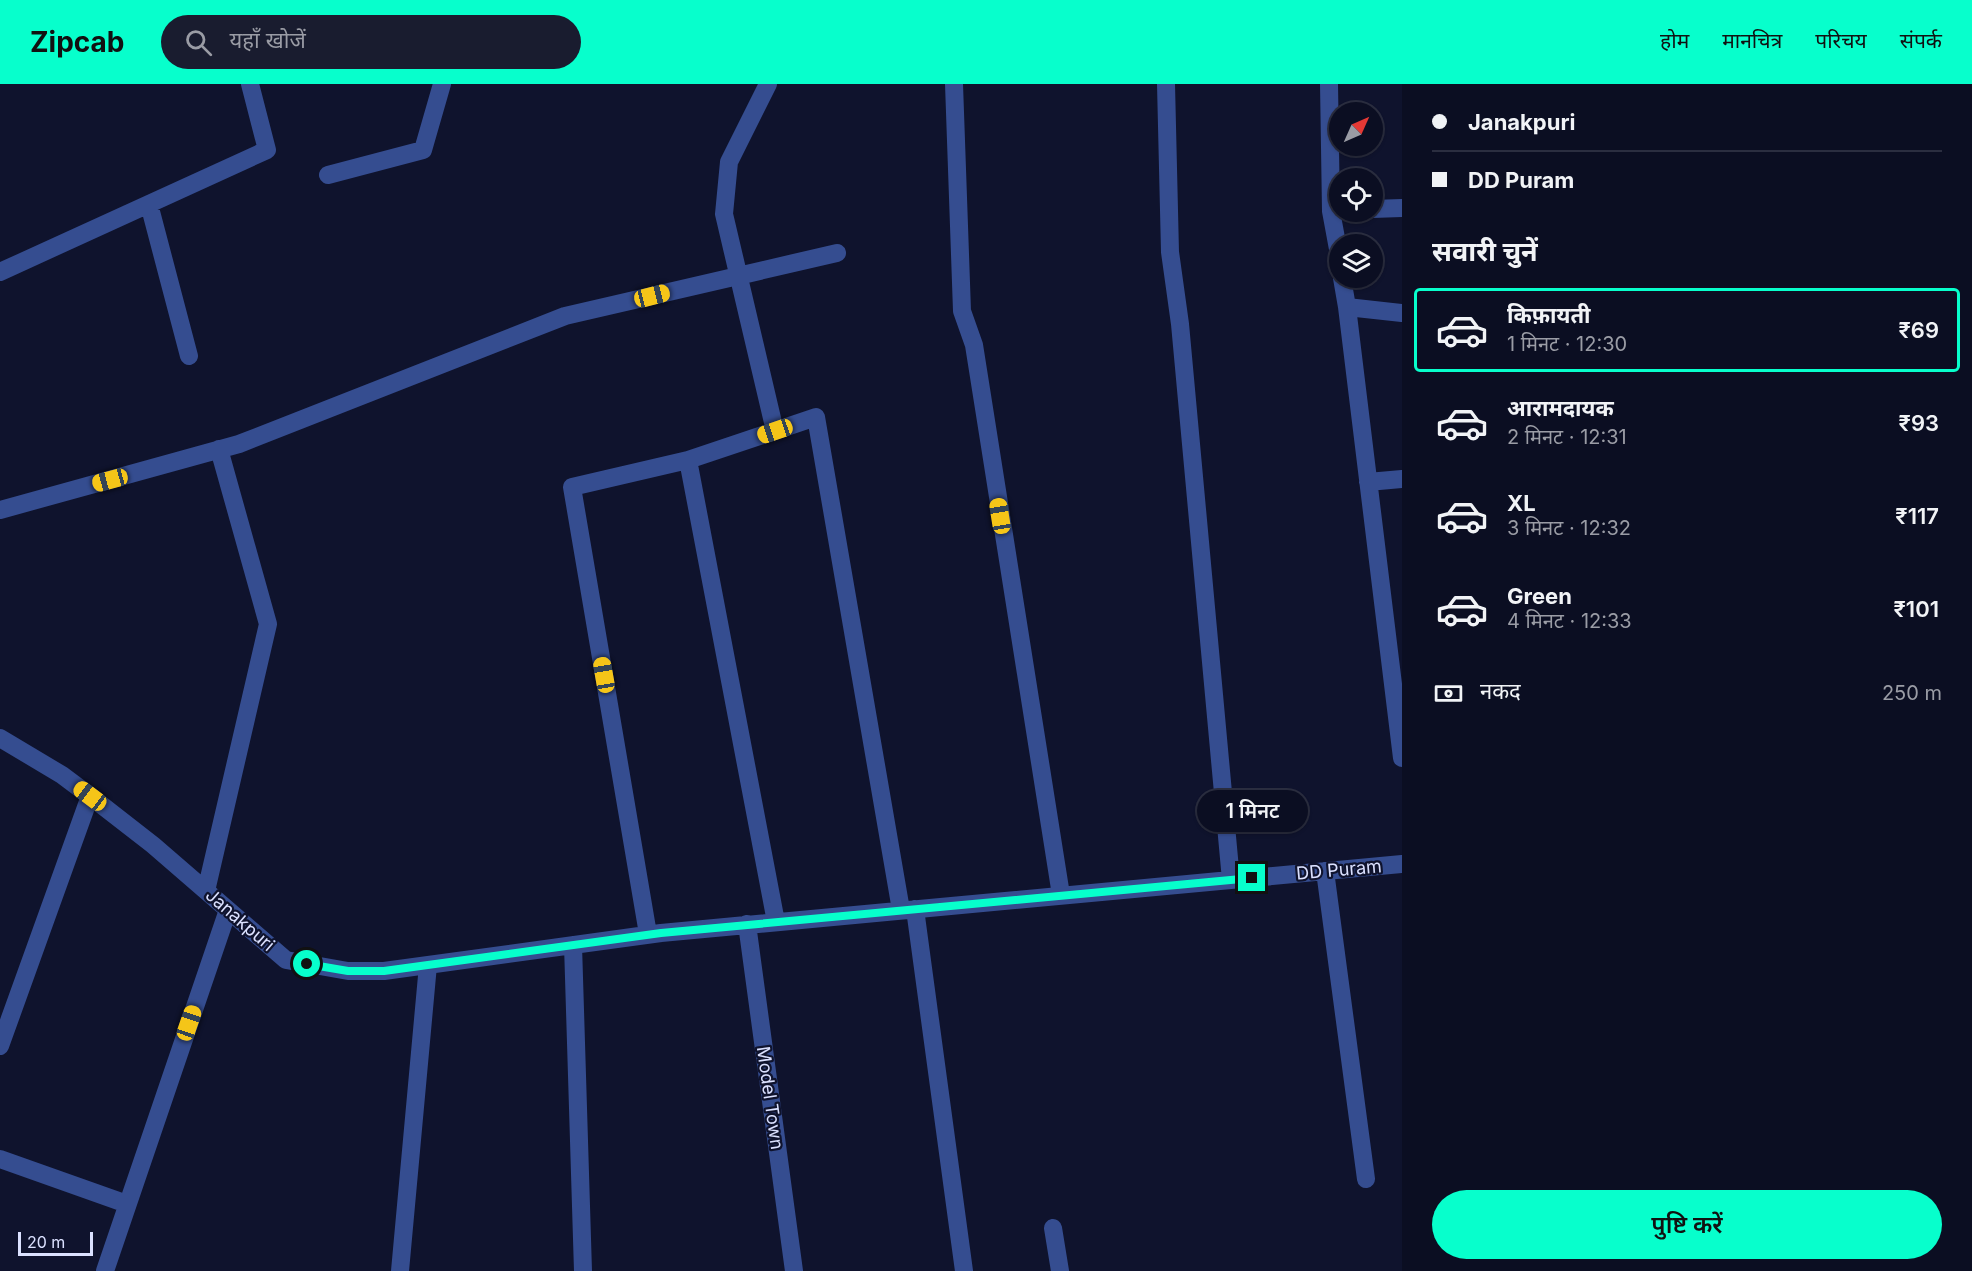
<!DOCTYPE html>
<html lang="hi">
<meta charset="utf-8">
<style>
body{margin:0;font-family:Inter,"Noto Sans Devanagari",sans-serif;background:#191c2f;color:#f1f3f6;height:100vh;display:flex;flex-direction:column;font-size:22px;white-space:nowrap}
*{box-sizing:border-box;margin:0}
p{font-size:20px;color:#9a9ca5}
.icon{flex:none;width:33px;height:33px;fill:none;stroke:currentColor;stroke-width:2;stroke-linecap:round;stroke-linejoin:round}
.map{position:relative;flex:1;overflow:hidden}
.details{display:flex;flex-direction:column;background:#0b0e22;width:570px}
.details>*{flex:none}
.guide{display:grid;align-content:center;height:132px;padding:0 30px;background:#0b0e22}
.needle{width:39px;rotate:45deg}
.buttons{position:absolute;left:1329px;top:18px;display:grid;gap:12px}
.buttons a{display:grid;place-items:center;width:54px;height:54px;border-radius:50%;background:#0b0e22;box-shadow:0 2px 4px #0004,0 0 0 2px #2b2e40;font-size:30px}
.scale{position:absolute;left:18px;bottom:15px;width:75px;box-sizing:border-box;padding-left:6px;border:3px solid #dbe1ff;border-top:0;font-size:16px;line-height:21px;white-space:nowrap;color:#dbe1ff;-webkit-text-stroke:4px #0f132d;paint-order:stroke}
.end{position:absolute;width:27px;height:27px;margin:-14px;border:8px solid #07ffcc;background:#111;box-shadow:0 0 0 3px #111}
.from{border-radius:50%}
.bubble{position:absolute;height:42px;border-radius:21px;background:#0b0e22;box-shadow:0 2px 4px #0004,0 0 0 2px #2b2e40;font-size:20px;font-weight:600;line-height:42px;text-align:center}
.car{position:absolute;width:18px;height:36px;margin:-18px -9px;border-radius:8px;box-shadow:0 0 4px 2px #0007;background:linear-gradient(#f5c518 24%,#345 0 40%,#f5c518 0 76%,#345 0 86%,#f5c518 0)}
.guide b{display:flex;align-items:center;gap:21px;height:57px;font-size:22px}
.guide b+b{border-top:2px solid #2b2e40}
.guide i{width:15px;height:15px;background:#f1f3f6}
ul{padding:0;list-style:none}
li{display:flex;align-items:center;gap:18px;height:84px;margin:0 12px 9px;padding:0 18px;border:3px solid transparent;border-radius:6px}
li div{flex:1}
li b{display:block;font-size:22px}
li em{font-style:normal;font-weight:600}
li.active{border-color:#07ffcc}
li>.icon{width:54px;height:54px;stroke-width:1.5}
h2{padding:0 30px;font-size:27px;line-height:72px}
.pay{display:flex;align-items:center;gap:15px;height:66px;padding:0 30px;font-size:22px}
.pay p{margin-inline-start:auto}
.cta{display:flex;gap:12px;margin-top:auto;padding:12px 30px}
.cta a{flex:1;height:69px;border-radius:36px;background:#07ffcc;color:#111;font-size:24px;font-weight:600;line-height:69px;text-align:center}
header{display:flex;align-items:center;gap:36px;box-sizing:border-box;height:84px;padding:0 30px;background:#07ffcc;color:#111}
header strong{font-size:28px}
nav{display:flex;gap:33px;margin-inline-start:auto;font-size:21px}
.search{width:420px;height:54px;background:#191c2f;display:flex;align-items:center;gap:15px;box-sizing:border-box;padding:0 21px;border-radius:33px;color:#9a9ca5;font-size:22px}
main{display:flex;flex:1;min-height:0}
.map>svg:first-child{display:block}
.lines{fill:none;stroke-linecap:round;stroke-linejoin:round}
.minor{stroke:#354d90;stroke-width:18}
.route{stroke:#07ffcc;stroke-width:8}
.labels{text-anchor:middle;stroke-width:4.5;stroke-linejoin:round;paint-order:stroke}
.street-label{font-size:18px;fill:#dbe1ff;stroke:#0f132d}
</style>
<header>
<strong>Zipcab</strong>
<div class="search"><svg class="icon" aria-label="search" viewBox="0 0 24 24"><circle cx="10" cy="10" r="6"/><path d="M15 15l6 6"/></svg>यहाँ खोजें</div>
<nav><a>होम</a><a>मानचित्र</a><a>परिचय</a><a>संपर्क</a></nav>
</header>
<main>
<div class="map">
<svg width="1402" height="1187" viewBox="0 0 1402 1187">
<rect width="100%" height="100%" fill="#0f132d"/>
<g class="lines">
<path class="minor" d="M768,0L729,78L724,130L775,347
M954,0L962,227L974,261L1061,811
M1166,0L1170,168L1180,240L1231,796
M1329,0L1331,127L1340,176
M328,91L423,66L442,0
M149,120L189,272
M1372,125L1402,124
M0,188L267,66L250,0
M1342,194L1347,223L1402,229
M1347,223L1402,674
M688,376L776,838
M1368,398L1402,395
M0,426L239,360L565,232L837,169
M0,654L62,691L90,712L153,761L286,876L348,887H384L661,849L1402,780
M1325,787L1366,1095
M206,807L268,540L219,365
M915,825L964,1187
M747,840L794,1187
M648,850L572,403L688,376L816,333L901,826
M573,861L583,1187
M0,962L90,712
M0,1075L127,1120
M1053,1144L1060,1187
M105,1187L228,826
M400,1187L428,881"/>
</g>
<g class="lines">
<path class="route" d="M307,880L348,887H384L661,849L1252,794"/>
</g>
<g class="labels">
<g class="street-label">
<text transform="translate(1339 786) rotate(-5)" y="6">DD Puram</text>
<text transform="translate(240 836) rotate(41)" y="6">Janakpuri</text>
<text transform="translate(770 1014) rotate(82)" y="6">Model Town</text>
</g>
</g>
</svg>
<div class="buttons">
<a><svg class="needle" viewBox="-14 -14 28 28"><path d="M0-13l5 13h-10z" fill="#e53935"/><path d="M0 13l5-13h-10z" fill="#9a9ca5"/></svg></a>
<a><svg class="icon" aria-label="locate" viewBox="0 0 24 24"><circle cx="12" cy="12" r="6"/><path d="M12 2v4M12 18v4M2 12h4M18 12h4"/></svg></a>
<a><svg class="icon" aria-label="layers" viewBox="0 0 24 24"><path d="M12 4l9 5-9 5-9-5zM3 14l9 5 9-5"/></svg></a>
</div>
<div class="scale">20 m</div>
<i class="end from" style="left:307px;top:880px"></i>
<i class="end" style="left:1252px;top:794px"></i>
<div class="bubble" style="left:1197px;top:706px;width:111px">1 मिनट</div>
<i class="car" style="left:652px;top:212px;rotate:76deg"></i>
<i class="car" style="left:775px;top:347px;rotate:251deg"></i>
<i class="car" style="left:110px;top:396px;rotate:255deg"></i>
<i class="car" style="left:1000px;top:432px;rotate:351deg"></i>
<i class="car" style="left:604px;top:591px;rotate:350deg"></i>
<i class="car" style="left:90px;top:712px;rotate:307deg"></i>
<i class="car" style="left:189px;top:939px;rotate:19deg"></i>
</div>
<section class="details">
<div class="guide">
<b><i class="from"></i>Janakpuri</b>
<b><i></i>DD Puram</b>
</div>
<h2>सवारी चुनें</h2>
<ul>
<li class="active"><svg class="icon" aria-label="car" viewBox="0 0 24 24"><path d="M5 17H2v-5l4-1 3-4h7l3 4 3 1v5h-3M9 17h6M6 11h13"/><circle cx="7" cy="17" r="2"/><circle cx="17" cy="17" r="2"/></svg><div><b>किफ़ायती</b><p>1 मिनट · 12:30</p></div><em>₹69</em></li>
<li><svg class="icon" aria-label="car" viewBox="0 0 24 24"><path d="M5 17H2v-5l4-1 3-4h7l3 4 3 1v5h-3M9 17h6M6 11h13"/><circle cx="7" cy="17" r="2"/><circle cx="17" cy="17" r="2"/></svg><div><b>आरामदायक</b><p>2 मिनट · 12:31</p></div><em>₹93</em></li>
<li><svg class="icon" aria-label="car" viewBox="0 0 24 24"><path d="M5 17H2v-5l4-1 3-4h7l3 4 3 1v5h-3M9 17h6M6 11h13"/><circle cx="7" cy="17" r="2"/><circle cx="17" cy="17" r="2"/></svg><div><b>XL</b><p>3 मिनट · 12:32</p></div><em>₹117</em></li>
<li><svg class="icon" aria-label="car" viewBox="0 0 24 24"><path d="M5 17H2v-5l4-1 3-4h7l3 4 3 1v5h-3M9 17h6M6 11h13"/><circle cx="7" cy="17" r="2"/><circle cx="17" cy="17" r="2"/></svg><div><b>Green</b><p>4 मिनट · 12:33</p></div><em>₹101</em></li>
</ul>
<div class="pay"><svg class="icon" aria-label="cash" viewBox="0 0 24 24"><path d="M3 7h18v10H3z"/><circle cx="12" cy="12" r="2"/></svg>नकद<p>250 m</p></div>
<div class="cta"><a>पुष्टि करें</a></div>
</section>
</main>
